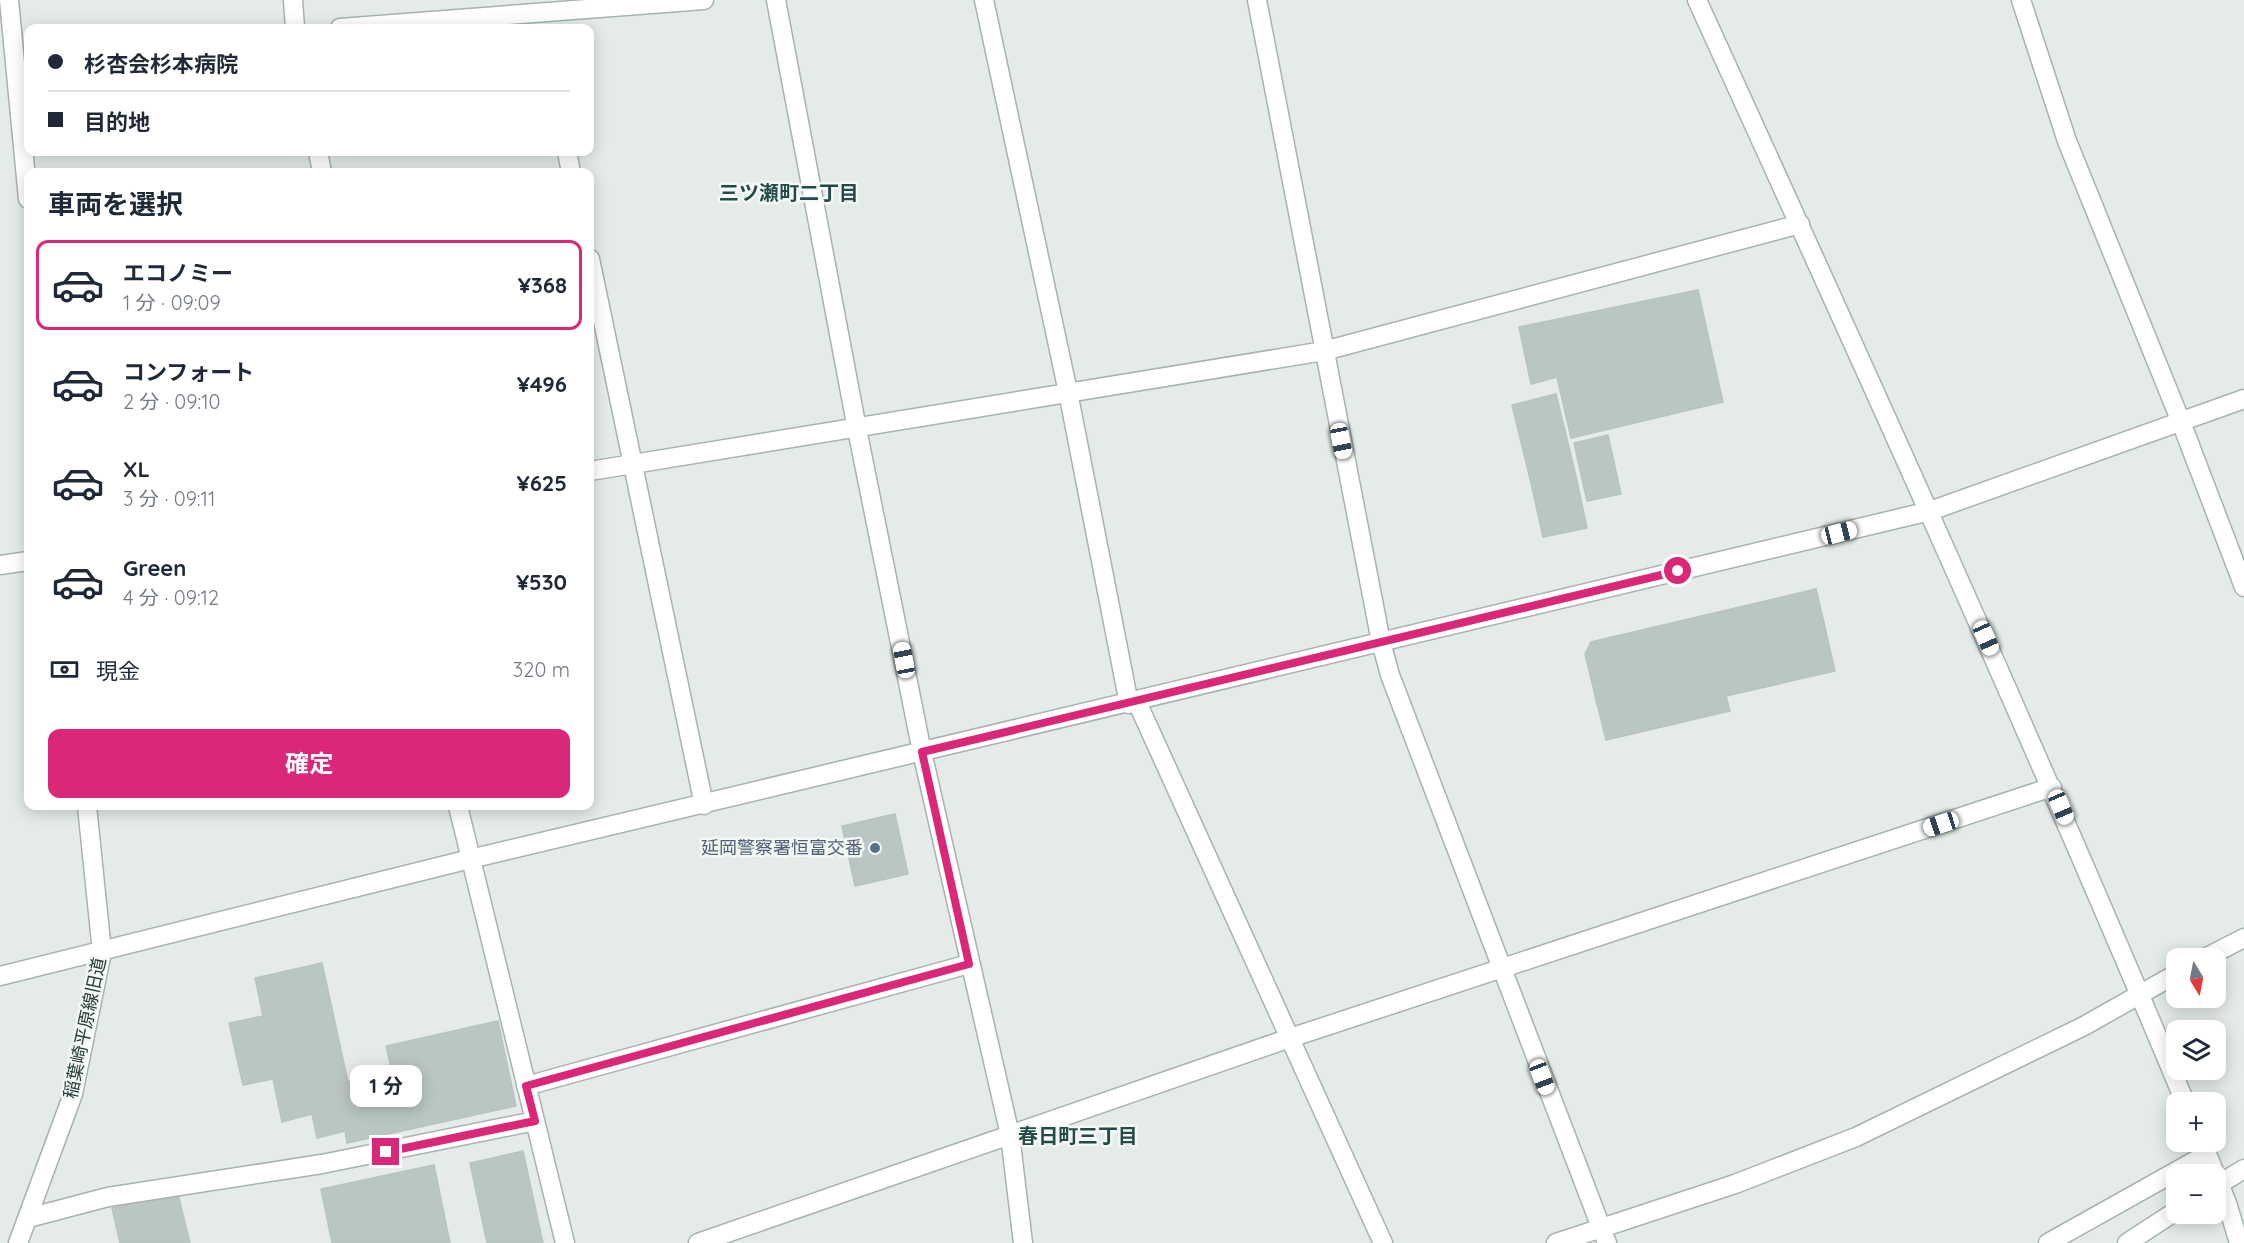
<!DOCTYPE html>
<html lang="ja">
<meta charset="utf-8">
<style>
body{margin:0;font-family:Quicksand,"Noto Sans JP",sans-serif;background:#f2f2f3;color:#1f2937;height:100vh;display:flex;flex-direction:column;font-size:22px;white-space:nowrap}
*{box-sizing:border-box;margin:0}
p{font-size:20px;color:#747a83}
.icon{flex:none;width:33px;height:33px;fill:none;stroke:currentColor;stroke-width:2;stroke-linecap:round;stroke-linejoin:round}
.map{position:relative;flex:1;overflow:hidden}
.side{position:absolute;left:24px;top:168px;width:570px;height:642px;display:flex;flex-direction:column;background:#fff;border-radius:12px;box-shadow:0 3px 15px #0003}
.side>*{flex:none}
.banner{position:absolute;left:24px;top:24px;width:570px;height:132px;border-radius:12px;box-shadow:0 3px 15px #0003;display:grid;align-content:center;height:132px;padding:0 24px;background:#fff}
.needle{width:39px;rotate:170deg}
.fabs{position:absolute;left:2166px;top:948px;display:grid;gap:12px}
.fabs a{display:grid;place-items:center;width:60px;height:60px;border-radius:12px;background:#fff;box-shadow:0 3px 15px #0003;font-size:30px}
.end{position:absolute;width:27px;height:27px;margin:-14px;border:8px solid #db2777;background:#fff;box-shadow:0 0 0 3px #fff}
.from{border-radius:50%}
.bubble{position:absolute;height:42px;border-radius:12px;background:#fff;box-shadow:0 3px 15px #0003;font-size:20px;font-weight:700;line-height:42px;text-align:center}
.car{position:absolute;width:18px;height:36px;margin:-18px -9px;border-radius:8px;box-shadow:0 0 4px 2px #0007;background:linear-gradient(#fff 24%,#345 0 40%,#fff 0 76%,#345 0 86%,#fff 0)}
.banner b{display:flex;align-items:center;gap:21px;height:57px;font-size:22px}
.banner b+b{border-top:2px solid #e0e1e3}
.banner i{width:15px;height:15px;background:#1f2937}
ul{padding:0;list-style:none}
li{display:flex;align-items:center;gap:18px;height:90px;margin:0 12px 9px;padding:0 12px;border:3px solid transparent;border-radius:12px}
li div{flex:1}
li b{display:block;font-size:22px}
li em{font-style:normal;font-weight:700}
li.current{border-color:#db2777}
li>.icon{width:54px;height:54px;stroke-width:1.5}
h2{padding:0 24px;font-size:27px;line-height:72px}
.pay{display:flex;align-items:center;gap:15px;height:66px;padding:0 24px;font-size:22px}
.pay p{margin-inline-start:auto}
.button{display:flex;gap:12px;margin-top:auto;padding:12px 24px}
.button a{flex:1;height:69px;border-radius:12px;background:#db2777;color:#fff;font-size:24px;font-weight:700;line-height:69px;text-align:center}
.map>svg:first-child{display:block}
.building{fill:#b9c6c3;stroke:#b7c4c1;stroke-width:1.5}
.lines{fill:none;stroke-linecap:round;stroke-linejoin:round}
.minor-casing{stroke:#a7b3b0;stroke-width:21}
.minor{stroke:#fff;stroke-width:18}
.route{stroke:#db2777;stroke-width:8}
.service-dot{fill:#5c6f8a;stroke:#f4f8f7;stroke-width:2}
.labels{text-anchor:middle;stroke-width:5;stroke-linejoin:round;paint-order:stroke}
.service-label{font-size:18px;fill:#4e5e75;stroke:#f4f8f7;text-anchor:end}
.street-label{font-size:18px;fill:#253b38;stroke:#f4f8f7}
.neighbourhood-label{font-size:20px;font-weight:bold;fill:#244a47;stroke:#f4f8f7}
</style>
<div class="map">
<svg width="2244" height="1243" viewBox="0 0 2244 1243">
<rect width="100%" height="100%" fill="#e4ebe9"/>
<path class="building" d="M1698,290L1723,402L1571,438L1557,377L1531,384L1519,327Z
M1556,394L1575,472L1531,483L1512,405Z
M1608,435L1621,494L1587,501L1574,443Z
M1575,472L1587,528L1543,537L1531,483Z
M1816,589L1835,671L1726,696L1730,711L1606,740L1585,654L1591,642Z
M1816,589L1826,631L1717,657L1707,615Z
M1652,628L1656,643L1683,637L1687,655L1662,660L1663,666L1592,682L1585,654L1591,642Z
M1701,665L1707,697L1601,720L1599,709L1635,701L1631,680Z
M1619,676L1624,699L1597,705L1592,682Z
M895,814L908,874L855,886L842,826Z
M856 857a20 20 0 1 1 40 0a20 20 0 1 1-40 0Z
M322,963L348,1082L392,1072L386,1046L498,1021L516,1106L347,1143L345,1131L317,1138L312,1114L282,1122L273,1079L243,1085L229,1023L263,1016L255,978Z
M523,1151L543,1243H487L470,1163Z
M434,1165L450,1243H332L321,1189Z
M178,1194L190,1243H120L112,1208Z"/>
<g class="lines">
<g class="minor-casing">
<path id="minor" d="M9,0L28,199
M293,0L295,28
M776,0L857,429L922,752L1010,1135L1023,1243
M984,0L1068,392L1129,704
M1257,0L1381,642L1390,675L1607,1243
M1697,0C1864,366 2030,732 2185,1102
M2021,0L2067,141L2181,422L2244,587
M340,28L704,0
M318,152L322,172
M567,152L571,172
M590,259L704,805
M590,471L1324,351L1800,224
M0,565L28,561
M1137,702L1383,1243
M458,806L565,1243
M2205,958L2244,938
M0,976L470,859L1930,511L2244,399
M526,1086L969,964
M2202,1142L2227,1203L2239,1243
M2216,1186L2244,1169
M28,1218L108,1197L322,1164L535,1121
M18,1243L73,1094L102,952L87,806
M698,1243L1290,1038L2052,787
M1556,1243L1735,1184L1856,1137L2084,1026L2176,974
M2048,1243L2207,1154
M2127,1243L2176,1211"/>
</g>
<use href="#minor" class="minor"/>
</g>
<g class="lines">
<path class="route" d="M386,1152L535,1121L526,1086L969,964L922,752L1678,571"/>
</g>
<circle class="service-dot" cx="875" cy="848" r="6"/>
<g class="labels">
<g class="service-label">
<text x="863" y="854">延岡警察署恒富交番</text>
</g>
<g class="street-label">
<text transform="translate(85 1028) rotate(-78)" y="6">稲葉崎平原線旧道</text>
</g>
<g class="neighbourhood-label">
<text x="789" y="200">三ツ瀬町二丁目</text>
<text x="1078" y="1143">春日町三丁目</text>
</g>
</g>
</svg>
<div class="fabs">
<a><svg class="needle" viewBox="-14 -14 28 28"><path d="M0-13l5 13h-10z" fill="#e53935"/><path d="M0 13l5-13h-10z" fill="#747a83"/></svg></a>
<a><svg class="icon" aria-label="layers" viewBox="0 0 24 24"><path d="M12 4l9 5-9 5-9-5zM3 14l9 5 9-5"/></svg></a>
<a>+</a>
<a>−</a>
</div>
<i class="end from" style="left:1678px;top:571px"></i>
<i class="end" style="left:386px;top:1152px"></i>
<div class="bubble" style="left:350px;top:1065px;width:72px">1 分</div>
<i class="car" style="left:1341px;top:441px;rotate:169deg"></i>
<i class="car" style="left:1839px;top:533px;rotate:76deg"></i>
<i class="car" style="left:1986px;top:638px;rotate:156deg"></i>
<i class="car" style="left:904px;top:660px;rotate:349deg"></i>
<i class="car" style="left:2061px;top:807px;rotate:157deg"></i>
<i class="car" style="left:1941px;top:824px;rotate:252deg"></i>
<i class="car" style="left:1542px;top:1077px;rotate:159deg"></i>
<div class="banner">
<b><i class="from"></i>杉杏会杉本病院</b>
<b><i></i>目的地</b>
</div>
<section class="side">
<h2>車両を選択</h2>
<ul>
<li class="current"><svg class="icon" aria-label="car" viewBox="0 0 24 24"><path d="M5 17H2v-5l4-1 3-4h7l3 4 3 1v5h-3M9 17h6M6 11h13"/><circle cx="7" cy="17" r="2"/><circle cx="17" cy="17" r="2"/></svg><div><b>エコノミー</b><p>1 分 · 09:09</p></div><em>¥368</em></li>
<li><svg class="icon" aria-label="car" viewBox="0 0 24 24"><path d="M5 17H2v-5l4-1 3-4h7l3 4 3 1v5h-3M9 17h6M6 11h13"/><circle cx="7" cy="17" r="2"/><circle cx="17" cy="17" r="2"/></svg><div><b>コンフォート</b><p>2 分 · 09:10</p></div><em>¥496</em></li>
<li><svg class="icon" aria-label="car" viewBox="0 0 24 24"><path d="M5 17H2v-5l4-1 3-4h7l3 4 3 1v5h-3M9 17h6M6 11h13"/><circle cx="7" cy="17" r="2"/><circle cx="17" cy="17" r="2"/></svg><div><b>XL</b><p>3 分 · 09:11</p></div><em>¥625</em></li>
<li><svg class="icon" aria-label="car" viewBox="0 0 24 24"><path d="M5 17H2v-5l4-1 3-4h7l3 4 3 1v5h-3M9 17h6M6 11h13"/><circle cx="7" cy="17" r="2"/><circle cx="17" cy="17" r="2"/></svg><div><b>Green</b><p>4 分 · 09:12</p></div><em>¥530</em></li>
</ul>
<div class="pay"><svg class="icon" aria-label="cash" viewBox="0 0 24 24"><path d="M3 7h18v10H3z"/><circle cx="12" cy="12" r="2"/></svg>現金<p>320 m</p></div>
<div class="button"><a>確定</a></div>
</section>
</div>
